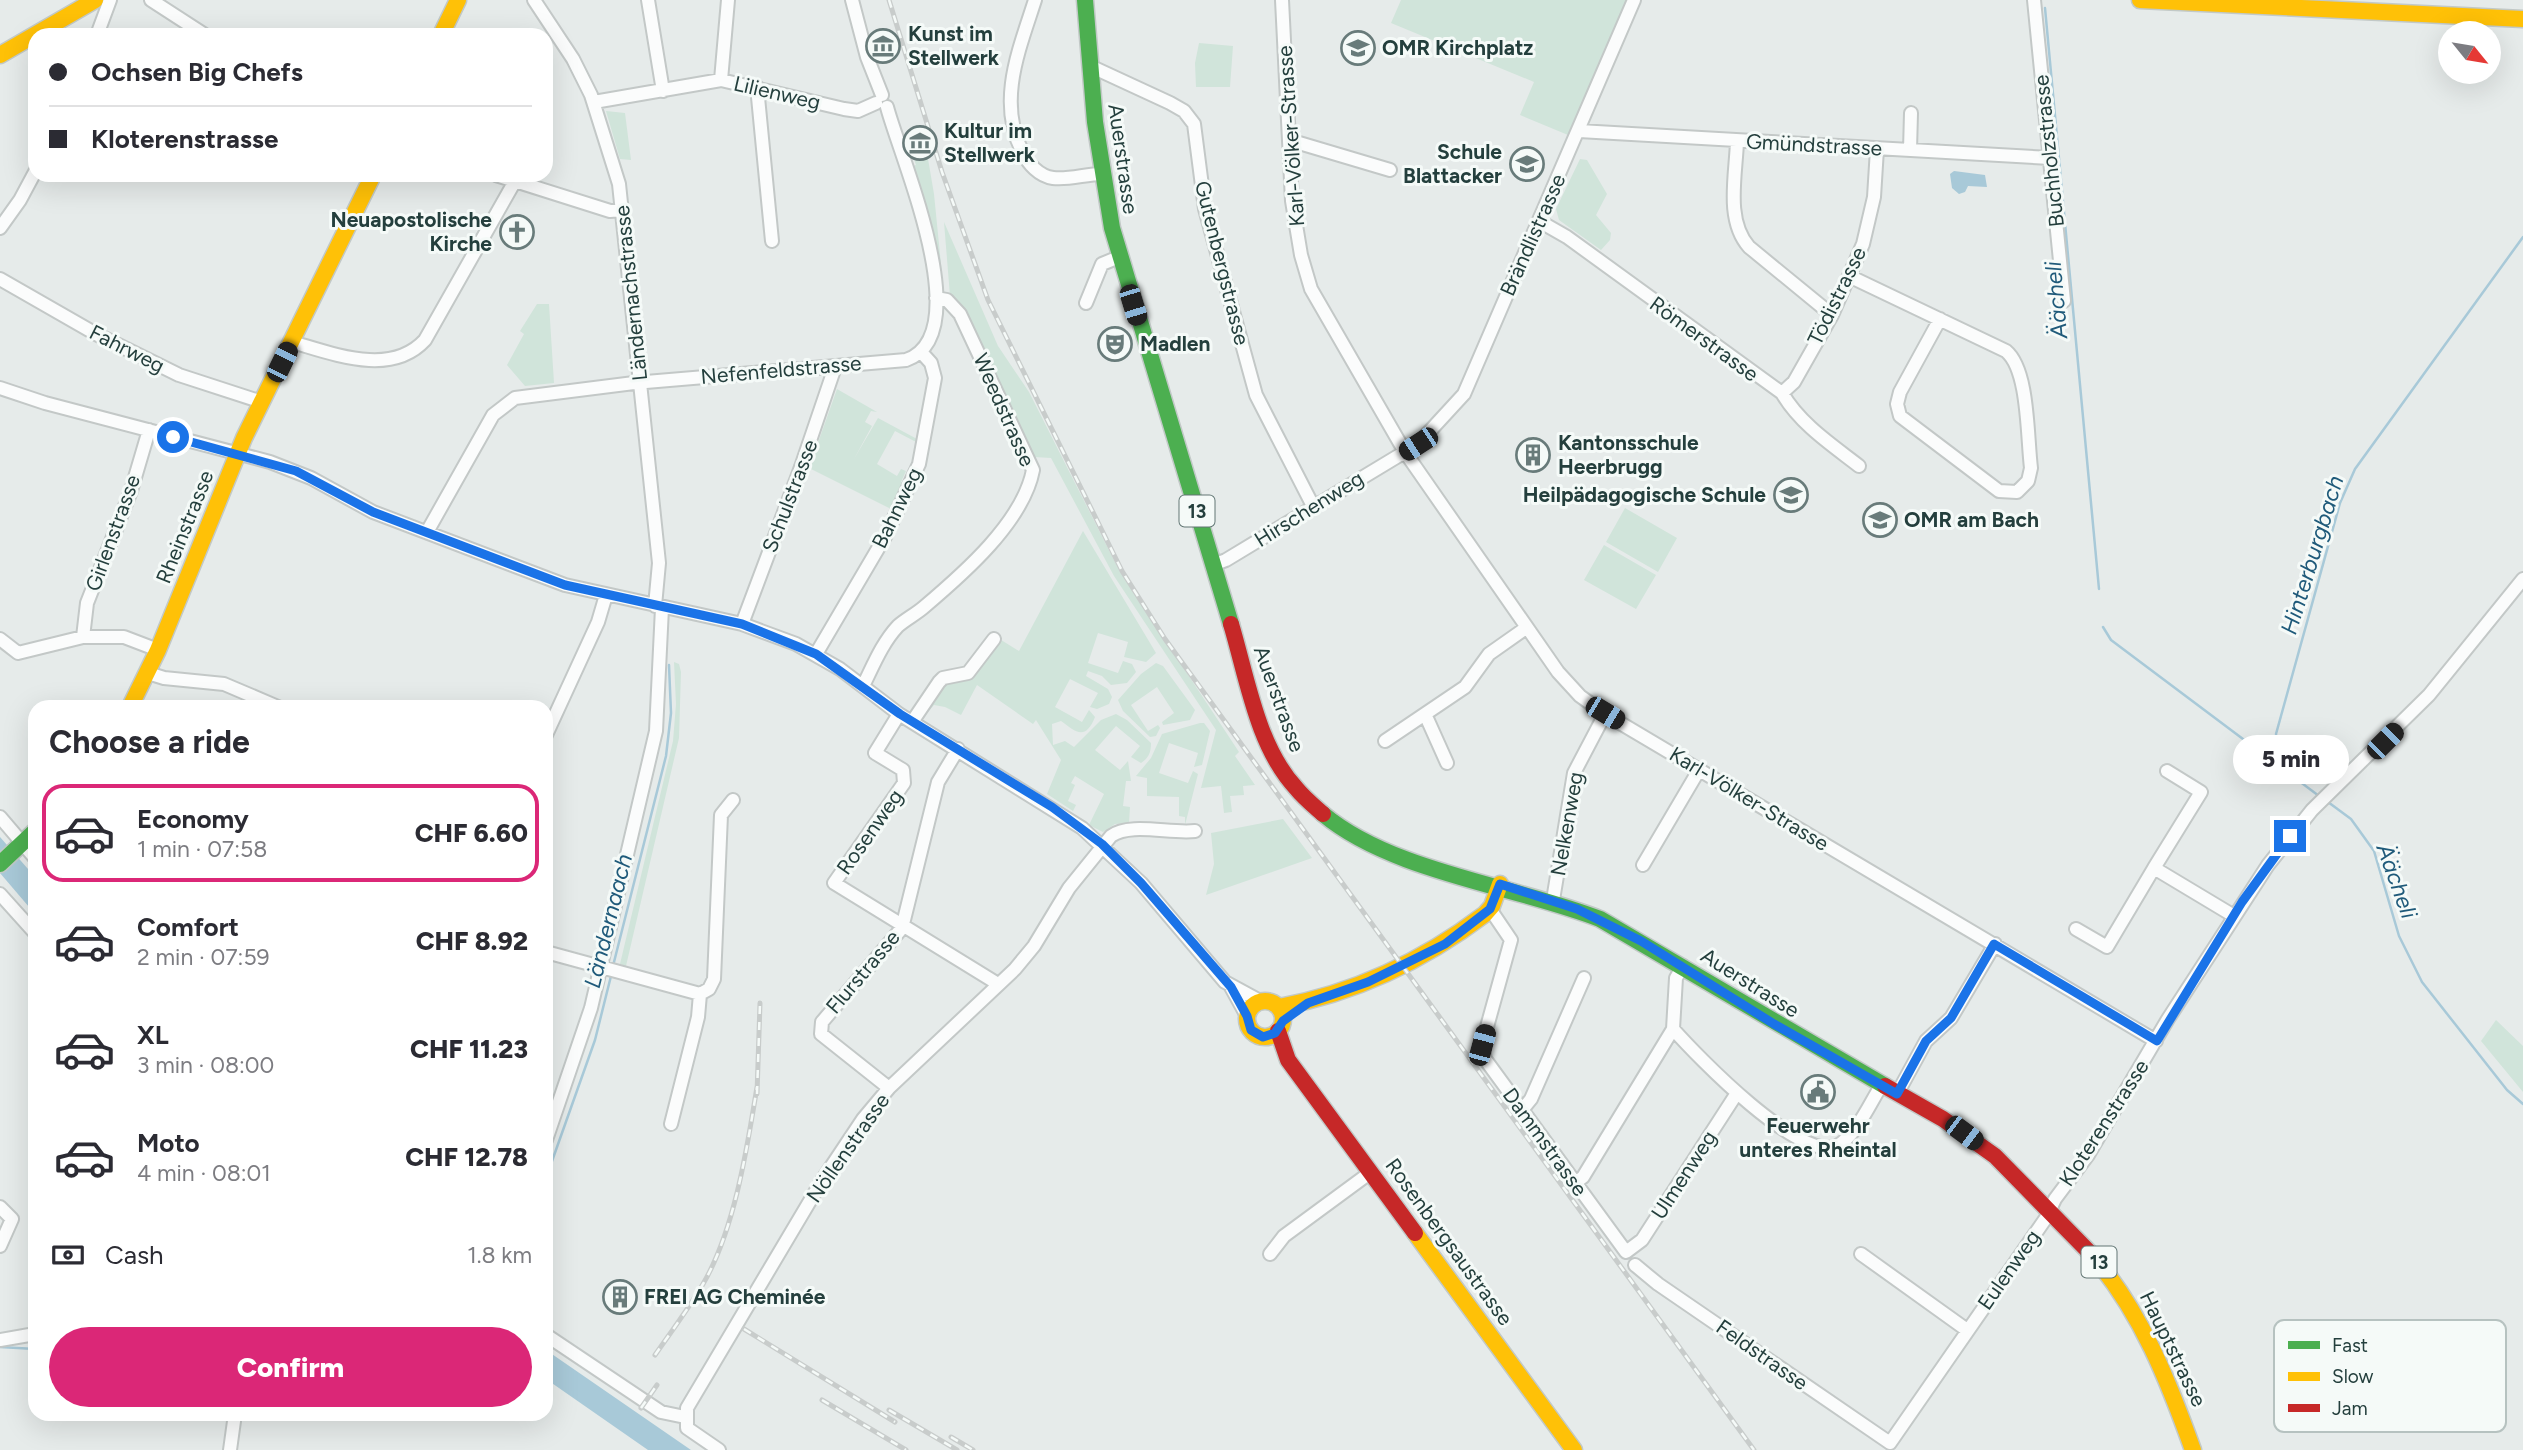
<!DOCTYPE html>
<meta charset="utf-8">
<style>
body{margin:0;font-family:Figtree,sans-serif;background:#f2f2f3;color:#2b2b33;height:100vh;display:flex;flex-direction:column;font-size:26px;white-space:nowrap}
*{box-sizing:border-box;margin:0}
p{font-size:23px;color:#7c7c81}
.icon{flex:none;width:38px;height:38px;fill:none;stroke:currentColor;stroke-width:2;stroke-linecap:round;stroke-linejoin:round}
.map{position:relative;flex:1;overflow:hidden}
.drawer{position:absolute;left:28px;top:700px;width:525px;height:721px;display:flex;flex-direction:column;background:#fff;border-radius:21px;box-shadow:0 7px 28px #0002}
.drawer>*{flex:none}
.guide{position:absolute;left:28px;top:28px;width:525px;height:154px;border-radius:21px;box-shadow:0 7px 28px #0002;display:grid;align-content:center;height:154px;padding:0 21px;background:#fff}
.needle{width:46px;rotate:120deg}
.buttons{position:absolute;left:2438px;top:21px;display:grid;gap:14px}
.buttons a{display:grid;place-items:center;width:63px;height:63px;border-radius:50%;background:#fff;box-shadow:0 7px 28px #0002;font-size:35px}
.end{position:absolute;width:32px;height:32px;margin:-16px;border:9px solid #1a73e8;background:#fff;box-shadow:0 0 0 4px #fff}
.from{border-radius:50%}
.bubble{position:absolute;height:49px;border-radius:24px;background:#fff;box-shadow:0 7px 28px #0002;font-size:23px;font-weight:800;line-height:49px;text-align:center}
.car{position:absolute;width:21px;height:42px;margin:-21px -10px;border-radius:9px;box-shadow:0 0 5px 2px #0007;background:linear-gradient(#222 24%,#8ab4d8 0 40%,#222 0 76%,#8ab4d8 0 86%,#222 0)}
.guide b{display:flex;align-items:center;gap:24px;height:66px;font-size:26px}
.guide b+b{border-top:2px solid #e1e1e2}
.guide i{width:18px;height:18px;background:#2b2b33}
ul{padding:0;list-style:none}
li{display:flex;align-items:center;gap:21px;height:98px;margin:0 14px 10px;padding:0 7px;border:4px solid transparent;border-radius:21px}
li div{flex:1}
li b{display:block;font-size:26px}
li em{font-style:normal;font-weight:800}
li.active{border-color:#db2777}
li>.icon{width:63px;height:63px;stroke-width:1.5}
h2{padding:0 21px;font-size:32px;line-height:84px}
.pay{display:flex;align-items:center;gap:18px;height:77px;padding:0 21px;font-size:26px}
.pay p{margin-inline-start:auto}
.button{display:flex;gap:14px;margin-top:auto;padding:14px 21px}
.button a{flex:1;height:80px;border-radius:42px;background:#db2777;color:#fff;font-size:28px;font-weight:800;line-height:80px;text-align:center}
.map>svg:first-child{display:block}
.green{fill:#d0e4da}
.water{fill:#a8c9d8}
.lines{fill:none;stroke-linecap:round;stroke-linejoin:round}
.stream{stroke:#a8c9d8;stroke-width:2.5}
.street-casing{stroke:#c3c8c7;stroke-width:16}
.fast-casing{stroke:#c2c9c7;stroke-width:19}
.slow-casing{stroke:#c2c9c7;stroke-width:19}
.jam-casing{stroke:#c2c9c7;stroke-width:19}
.street{stroke:#fbfcfc;stroke-width:12}
.fast{stroke:#4caf50;stroke-width:16}
.slow{stroke:#ffc107;stroke-width:16}
.jam{stroke:#c62828;stroke-width:16}
.rail-casing{stroke:#c8cccb;stroke-width:5}
.rail{stroke:#f5faf8;stroke-width:2.5;stroke-dasharray:8;stroke-linecap:butt}
.route{stroke:#1a73e8;stroke-width:9}
.labels{text-anchor:middle;stroke-width:6;stroke-linejoin:round;paint-order:stroke}
.shield{fill:#f5faf8;stroke:#637775;stroke-width:2}
.shield-label{font-size:19px;font-weight:bold;fill:#243f3d}
.poi-label{font-size:21px;font-weight:bold;fill:#243f3d;stroke:#f5faf8;text-anchor:start}
.street-label{font-size:21px;fill:#243f3d;stroke:#f5faf8}
.water-label{font-size:23px;font-style:italic;fill:#1f5a7a;stroke:#f5faf8}
.key{fill:#f5faf8;stroke:#b6c2c0;stroke-width:2}
.key-label{font-size:19px;fill:#243f3d}
</style>
<div class="map">
<svg width="2523" height="1450" viewBox="0 0 2523 1450">
<rect width="100%" height="100%" fill="#e6ebea"/>
<path class="green" d="M1401,0H1627L1568,135L1520,115L1534,82L1391,23Z
M1199,43L1233,46L1230,87H1196L1195,63Z
M606,111L625,113L631,160L620,159Z
M915,138L919,149L926,147L934,194L944,294L912,166L916,165L908,141Z
M1580,159L1587,160L1607,194L1596,215L1611,233L1610,240L1601,250L1559,220L1556,209Z
M944,222L998,346L1029,392L1119,570L1239,752L1235,756L1255,785L1243,786L1244,795L1230,796L1232,812L1224,813L1221,786L1201,788L1216,730L1114,576L1051,458L1034,457L950,296Z
M537,304H549L554,383L525,386L507,365L524,334L520,331Z
M837,389L877,412L871,411L865,422L872,426L854,459L878,418L917,439L916,442L895,431L877,464L897,476L901,469L906,471L901,482L906,485L893,510L809,468Z
M1625,508L1677,538L1658,572L1606,542Z
M1083,531L1156,653L1146,662L1124,657L1128,642L1098,633L1088,663L1118,673L1123,661L1132,664L1136,672L1127,683L1111,685L1102,676L1088,671L1086,676L1108,689L1112,697L1109,704L1097,709L1090,707L1098,693L1070,679L1055,707L1082,722L1089,710L1095,717C1085,742 1075,731 1061,721L1052,724L1053,745L1065,741L1074,747L1101,720L1116,714L1127,720L1151,743C1151,752 1149,758 1141,763L1131,757L1140,746L1116,726L1095,750L1120,770L1128,761L1131,781H1126L1123,806L1130,807L1129,823L1115,824L1103,832L1089,825L1104,794L1075,776L1071,783L1075,785L1068,801L1076,805L1073,811L1047,794L1061,760L1036,720L1033,724L977,685L961,715L945,707L934,705L922,719L921,717L945,680L968,677L998,638L1019,651Z
M1604,545L1656,575L1636,609L1584,580Z
M674,662L679,664L681,672L679,738L626,966L620,964L673,741L676,704Z
M1156,663L1163,666L1195,710L1190,720L1163,725L1162,722L1174,713L1157,687L1131,705L1148,731L1158,725L1160,728L1156,736L1150,737L1123,711L1118,700L1141,674Z
M1200,723H1204L1210,731L1202,765L1194,767L1198,753L1169,743L1159,773L1188,783L1193,771L1198,774L1185,825V817L1179,816V797L1147,796V778L1136,776L1151,758L1162,734Z
M1283,819L1312,858L1206,895L1214,864L1211,833Z
M2496,1020L2523,1046V1092L2481,1041Z"/>
<path class="water" d="M1954,171L1985,175L1987,187L1968,186L1965,192L1959,194L1952,188L1950,174Z
M0,837L35,877V914L0,873Z
M546,1350L691,1450H648L546,1379Z"/>
<g class="lines">
<path class="stream" d="M2045,8L2099,589
M2103,627L2111,640L2319,796
M2279,766L2276,734L2340,503L2355,469L2523,237
M2328,802L2351,819L2374,851L2399,936L2422,982L2507,1090L2523,1104
M613,966L666,756L671,713L669,665
M546,1178L595,1040L611,976
M0,1347L35,1349"/>
<g class="street-casing">
<path id="street" d="M151,0L205,35
M534,0L573,59L591,95L619,184L659,563L655,606
M648,0L663,91
M852,0L867,57L882,95
M1035,0C1019,50 997,101 1022,151C1028,164 1039,176 1053,178C1069,180 1086,174 1102,174
M1282,0L1292,201L1301,255L1311,289L1405,452L1558,672L1580,696L1605,714L2156,1041
M2034,0L2064,301
M97,35L110,0
M1090,66L1170,103L1184,111L1194,124L1205,209L1256,395L1314,508
M721,80L728,0
M757,87L772,241
M594,102L721,80L844,109L858,111L876,103
M1579,131L2050,158
M1289,140L1390,170
M1737,141C1736,175 1725,220 1749,247L1832,315
M1910,150L1911,113
M496,175L610,211L623,210
M1539,221L1567,237L1782,393C1800,424 1832,445 1859,466
M0,228L20,200L35,172
M1851,277L2006,351C2029,370 2027,437 2031,468L2028,481L2017,492L1999,491L1900,416L1897,404L1900,392L1940,319
M0,279L96,334L179,375L262,402
M1086,303L1102,264L1119,257
M292,342C334,354 391,377 425,340L515,181
M0,388L45,403L270,462L311,478L373,512L565,585L742,624L796,644L840,669L899,714L1082,828L1141,883L1225,982L1260,1001
M1782,393L1794,382L1832,315L1863,244L1874,197L1877,149
M427,532L493,415L515,398L634,383L906,360C979,335 900,157 887,107
M1213,565L1226,560L1418,444L1464,394L1634,0
M742,624L801,467L835,367
M83,637L87,603L131,491L149,430
M0,639L18,653L83,637H124L158,650
M816,654L886,535L919,464L935,378L931,363L921,352
M148,673L164,678L224,684L278,707
M863,686C873,666 882,643 898,626C906,619 916,614 924,607C963,574 1023,522 1033,470L960,314L947,300L936,298
M899,714L875,753L903,770L904,783L834,883L998,984
M1425,714L1447,763
M912,722L939,682L943,678L968,673L994,639
M546,735L598,622L606,595
M1385,741L1465,687L1489,654L1526,628
M2167,771L2201,792L2154,868L2234,916
M0,817L35,858
M1643,865L1699,770
M0,894L35,933
M1553,900L1574,773L1605,714
M1490,909L1511,940L1482,1045L1485,1059L1626,1252L1642,1240L1737,1093
M2076,929L2107,947L2154,868
M546,952L700,994
M1683,966L1676,978L1673,1029C1697,1056 1800,1163 1837,1146C1856,1136 1870,1103 1881,1086
M1231,987L1247,1016
M889,1088L821,1034L822,1022L902,928L938,782L958,749
M1897,1094L1926,1041L1951,1018L1995,944
M1522,1110L1531,1099L1584,978
M671,1124L698,1017L700,994L709,989L714,979L721,815L733,800
M546,1140L591,1008L656,731L662,608
M1575,1183L1583,1177L1673,1029
M0,1207L12,1219L0,1246
M1270,1254L1284,1236L1371,1172
M1861,1254L1967,1330
M1635,1265L1658,1284L1890,1443L2046,1218L2055,1199L2088,1155L2168,1019L2268,865L2312,810L2429,695L2523,579
M546,1335L661,1412L685,1417
M0,1340L35,1334
M230,1450L235,1414
M719,1450L687,1428V1408L823,1179L863,1119L889,1088L1015,969L1034,946L1069,888L1111,836C1130,822 1170,834 1195,831"/>
</g>
<g class="fast-casing">
<path id="fast" d="M1085,0L1095,122L1112,228L1231,624
M1323,814C1392,872 1516,886 1600,919L1885,1086
M0,864L35,831"/>
</g>
<g class="slow-casing">
<path id="slow" d="M2140,0L2523,19
M441,35L458,0
M0,55L95,0
M130,707L158,650L244,438L373,175
M1247 1019a18 18 0 1 1 36 0a18 18 0 1 1-36 0Z
M1279,1007C1356,993 1423,961 1485,914L1492,906L1500,884
M1415,1233L1574,1450
M2093,1256C2142,1314 2168,1380 2193,1450"/>
</g>
<g class="jam-casing">
<path id="jam" d="M1231,624C1247,677 1257,746 1296,788C1304,798 1314,806 1323,814
M1278,1031L1288,1060L1415,1233
M1885,1086L1943,1119L1995,1156L2093,1256"/>
</g>
<use href="#street" class="street"/>
<use href="#fast" class="fast"/>
<use href="#slow" class="slow"/>
<use href="#jam" class="jam"/>
<g class="rail-casing">
<path id="rail" d="M889,0L942,172L988,300L1122,571L1165,639L1754,1450
M757,1094L760,1003
M744,1329L895,1422
M655,1355C671,1332 689,1308 703,1284C735,1229 747,1148 757,1087
M822,1400L906,1450
M641,1408L657,1385
M889,1410L957,1450
M951,1437L973,1450"/>
</g>
<use href="#rail" class="rail"/>
</g>
<g class="lines">
<path class="route" d="M173,437L296,471L373,512L565,585L742,624L816,654L900,714L1052,807L1102,844L1141,883L1231,987L1247,1016L1251,1030L1263,1037L1275,1033L1283,1021L1308,1003L1368,982L1445,944L1490,909L1500,884L1577,909L1641,941L1774,1024L1897,1094L1926,1041L1951,1018L1994,944L2157,1041L2242,902L2290,836"/>
</g>
<defs>
<g id="museum-ring" transform="scale(1.75)"><circle r="9.5" fill="#f5faf8" stroke="#687b7a" stroke-width="1.5"/><path d="M0-6L6-3V-2H-6V-3ZM-5-1h2V3h-2ZM-1-1h2V3h-2ZM3-1h2V3H3ZM-6 4H6V6H-6Z" fill="#687b7a"/></g>
<g id="school-ring" transform="scale(1.75)"><circle r="9.5" fill="#f5faf8" stroke="#687b7a" stroke-width="1.5"/><path d="M0-5L7-2L0 1L-7-2ZM-4 1L0 2.5L4 1V4Q0 6-4 4Z" fill="#687b7a"/></g>
<g id="church-ring" transform="scale(1.75)"><circle r="9.5" fill="#f5faf8" stroke="#687b7a" stroke-width="1.5"/><path d="M-1.2-6h2.4v3.5h3.3v2.4h-3.3V6h-2.4V-.1h-3.3v-2.4h3.3Z" fill="#687b7a"/></g>
<g id="theatre-ring" transform="scale(1.75)"><circle r="9.5" fill="#f5faf8" stroke="#687b7a" stroke-width="1.5"/><path d="M-5-5.5Q0-4 5-5.5V0Q5 5 0 6Q-5 5-5 0ZM-3.3-2.5H-1v1.5H-3.3ZM1-2.5H3.3v1.5H1ZM-2.8 1Q0 5.5 2.8 1Z" fill="#687b7a"/></g>
<g id="building-ring" transform="scale(1.75)"><circle r="9.5" fill="#f5faf8" stroke="#687b7a" stroke-width="1.5"/><path d="M-4-6H4V6H1V3H-1V6H-4ZM-2.5-4.3h1.7v1.8h-1.7ZM.8-4.3h1.7v1.8H.8ZM-2.5-1h1.7V.8h-1.7ZM.8-1h1.7V.8H.8Z" fill="#687b7a"/></g>
<g id="university-ring" transform="scale(1.75)"><circle r="9.5" fill="#f5faf8" stroke="#687b7a" stroke-width="1.5"/><path d="M0-5L7-2L0 1L-7-2ZM-4 1L0 2.5L4 1V4Q0 6-4 4Z" fill="#687b7a"/></g>
<g id="civic-ring" transform="scale(1.75)"><circle r="9.5" fill="#f5faf8" stroke="#687b7a" stroke-width="1.5"/><path d="M-.6-6.5H3V-4.5H.6V-3L4-1V1h2V6H-6V1h2V-1L-.6-3ZM-1.2 2.5V6h2.4V2.5Z" fill="#687b7a"/></g>
</defs>
<g fill-rule="evenodd">
<use href="#museum-ring" x="883" y="46"/>
<use href="#school-ring" x="1358" y="48"/>
<use href="#museum-ring" x="920" y="143"/>
<use href="#school-ring" x="1527" y="164"/>
<use href="#church-ring" x="517" y="232"/>
<use href="#theatre-ring" x="1115" y="344"/>
<use href="#building-ring" x="1533" y="455"/>
<use href="#school-ring" x="1791" y="495"/>
<use href="#university-ring" x="1880" y="520"/>
<use href="#civic-ring" x="1818" y="1092"/>
<use href="#building-ring" x="620" y="1297"/>
</g>
<g class="labels">
<g class="shield">
<rect x="1179.5" y="495.5" width="35" height="31" rx="5"/>
<rect x="2081.5" y="1246.5" width="35" height="31" rx="5"/>
</g>
<g class="shield-label">
<text x="1197" y="518">13</text>
<text x="2099" y="1269">13</text>
</g>
<g class="poi-label">
<text x="908" y="41">Kunst im<tspan x="908" dy="24">Stellwerk</tspan></text>
<text x="1382" y="55">OMR Kirchplatz</text>
<text x="944" y="138">Kultur im<tspan x="944" dy="24">Stellwerk</tspan></text>
<text x="1502" y="159" text-anchor="end">Schule<tspan x="1502" dy="24">Blattacker</tspan></text>
<text x="492" y="227" text-anchor="end">Neuapostolische<tspan x="492" dy="24">Kirche</tspan></text>
<text x="1140" y="351">Madlen</text>
<text x="1558" y="450">Kantonsschule<tspan x="1558" dy="24">Heerbrugg</tspan></text>
<text x="1766" y="502" text-anchor="end">Heilpädagogische Schule</text>
<text x="1904" y="527">OMR am Bach</text>
<text x="1818" y="1133" text-anchor="middle">Feuerwehr<tspan x="1818" dy="24">unteres Rheintal</tspan></text>
<text x="644" y="1304">FREI AG Cheminée</text>
</g>
<g class="street-label">
<text transform="translate(777 93) rotate(13)" y="7">Lilienweg</text>
<text transform="translate(1291 136) rotate(-94)" y="7">Karl-Völker-Strasse</text>
<text transform="translate(1814 145) rotate(3)" y="7">Gmündstrasse</text>
<text transform="translate(2049 151) rotate(-96)" y="7">Buchholzstrasse</text>
<text transform="translate(1123 159) rotate(82)" y="7">Auerstrasse</text>
<text transform="translate(1533 235) rotate(-66)" y="7">Brändlistrasse</text>
<text transform="translate(1222 263) rotate(76)" y="7">Gutenbergstrasse</text>
<text transform="translate(631 293) rotate(-96)" y="7">Ländernachstrasse</text>
<text transform="translate(1837 296) rotate(-64)" y="7">Tödistrasse</text>
<text transform="translate(1704 339) rotate(36)" y="7">Römerstrasse</text>
<text transform="translate(127 349) rotate(27)" y="7">Fahrweg</text>
<text transform="translate(781 370) rotate(-5)" y="7">Nefenfeldstrasse</text>
<text transform="translate(1004 410) rotate(66)" y="7">Weedstrasse</text>
<text transform="translate(790 496) rotate(-69)" y="7">Schulstrasse</text>
<text transform="translate(897 508) rotate(-64)" y="7">Bahnweg</text>
<text transform="translate(1309 509) rotate(-32)" y="7">Hirschenweg</text>
<text transform="translate(185 527) rotate(-68)" y="7">Rheinstrasse</text>
<text transform="translate(113 533) rotate(-70)" y="7">Girlenstrasse</text>
<text transform="translate(1279 699) rotate(70)" y="7">Auerstrasse</text>
<text transform="translate(1749 799) rotate(31)" y="7">Karl-Völker-Strasse</text>
<text transform="translate(1567 824) rotate(-80)" y="7">Nelkenweg</text>
<text transform="translate(870 832) rotate(-55)" y="7">Rosenweg</text>
<text transform="translate(863 972) rotate(-50)" y="7">Flurstrasse</text>
<text transform="translate(1750 983) rotate(32)" y="7">Auerstrasse</text>
<text transform="translate(2104 1123) rotate(-57)" y="7">Kloterenstrasse</text>
<text transform="translate(1545 1142) rotate(54)" y="7">Dammstrasse</text>
<text transform="translate(848 1148) rotate(-55)" y="7">Nöllenstrasse</text>
<text transform="translate(1684 1175) rotate(-57)" y="7">Ulmenweg</text>
<text transform="translate(1449 1242) rotate(54)" y="7">Rosenbergsaustrasse</text>
<text transform="translate(2009 1270) rotate(-55)" y="7">Eulenweg</text>
<text transform="translate(2173 1349) rotate(64)" y="7">Hauptstrasse</text>
<text transform="translate(1762 1355) rotate(35)" y="7">Feldstrasse</text>
</g>
<g class="water-label">
<text transform="translate(2056 300) rotate(-95)" y="8">Äächeli</text>
<text transform="translate(2312 555) rotate(-73)" y="8">Hinterburgbach</text>
<text transform="translate(2397 881) rotate(70)" y="8">Äächeli</text>
<text transform="translate(608 921) rotate(-76)" y="8">Ländernaach</text>
</g>
</g>
<rect x="2274" y="1320" width="232" height="112" rx="10" class="key"/>
<rect x="2288" y="1341" width="32" height="8" fill="#4caf50"/>
<rect x="2288" y="1372" width="32" height="9" fill="#ffc107"/>
<rect x="2288" y="1404" width="32" height="8" fill="#c62828"/>
<g class="key-label">
<text x="2332" y="1352">Fast</text>
<text x="2332" y="1383">Slow</text>
<text x="2332" y="1415">Jam</text>
</g>
</svg>
<div class="buttons">
<a><svg class="needle" viewBox="-14 -14 28 28"><path d="M0-13l5 13h-10z" fill="#e53935"/><path d="M0 13l5-13h-10z" fill="#7c7c81"/></svg></a>
</div>
<i class="end from" style="left:173px;top:437px"></i>
<i class="end" style="left:2290px;top:836px"></i>
<div class="bubble" style="left:2233px;top:735px;width:116px">5 min</div>
<i class="car" style="left:1133px;top:305px;rotate:163deg"></i>
<i class="car" style="left:282px;top:362px;rotate:26deg"></i>
<i class="car" style="left:1418px;top:444px;rotate:237deg"></i>
<i class="car" style="left:1605px;top:713px;rotate:121deg"></i>
<i class="car" style="left:2385px;top:741px;rotate:45deg"></i>
<i class="car" style="left:1482px;top:1045px;rotate:15deg"></i>
<i class="car" style="left:1964px;top:1133px;rotate:127deg"></i>
<div class="guide">
<b><i class="from"></i>Ochsen Big Chefs</b>
<b><i></i>Kloterenstrasse</b>
</div>
<section class="drawer">
<h2>Choose a ride</h2>
<ul>
<li class="active"><svg class="icon" aria-label="car" viewBox="0 0 24 24"><path d="M5 17H2v-5l4-1 3-4h7l3 4 3 1v5h-3M9 17h6M6 11h13"/><circle cx="7" cy="17" r="2"/><circle cx="17" cy="17" r="2"/></svg><div><b>Economy</b><p>1 min · 07:58</p></div><em>CHF 6.60</em></li>
<li><svg class="icon" aria-label="car" viewBox="0 0 24 24"><path d="M5 17H2v-5l4-1 3-4h7l3 4 3 1v5h-3M9 17h6M6 11h13"/><circle cx="7" cy="17" r="2"/><circle cx="17" cy="17" r="2"/></svg><div><b>Comfort</b><p>2 min · 07:59</p></div><em>CHF 8.92</em></li>
<li><svg class="icon" aria-label="car" viewBox="0 0 24 24"><path d="M5 17H2v-5l4-1 3-4h7l3 4 3 1v5h-3M9 17h6M6 11h13"/><circle cx="7" cy="17" r="2"/><circle cx="17" cy="17" r="2"/></svg><div><b>XL</b><p>3 min · 08:00</p></div><em>CHF 11.23</em></li>
<li><svg class="icon" aria-label="car" viewBox="0 0 24 24"><path d="M5 17H2v-5l4-1 3-4h7l3 4 3 1v5h-3M9 17h6M6 11h13"/><circle cx="7" cy="17" r="2"/><circle cx="17" cy="17" r="2"/></svg><div><b>Moto</b><p>4 min · 08:01</p></div><em>CHF 12.78</em></li>
</ul>
<div class="pay"><svg class="icon" aria-label="cash" viewBox="0 0 24 24"><path d="M3 7h18v10H3z"/><circle cx="12" cy="12" r="2"/></svg>Cash<p>1.8 km</p></div>
<div class="button"><a>Confirm</a></div>
</section>
</div>
